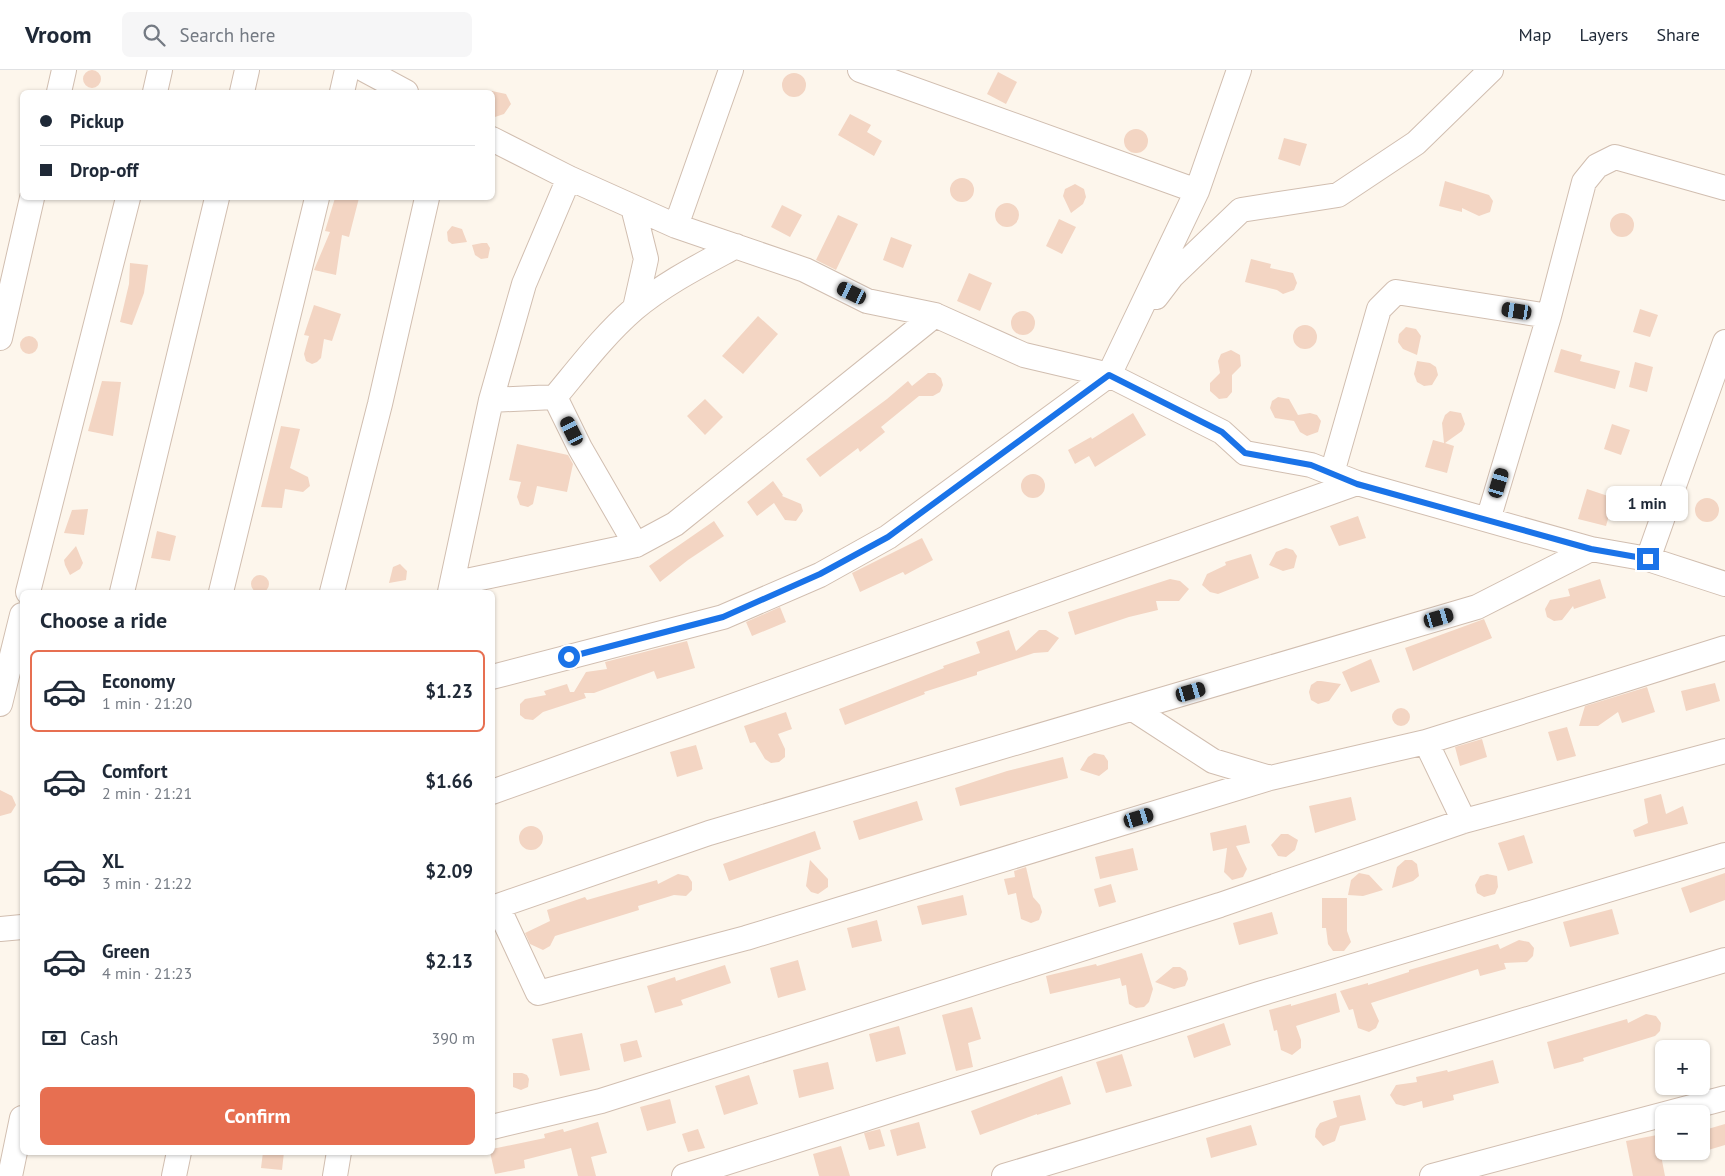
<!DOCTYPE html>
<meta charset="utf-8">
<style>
body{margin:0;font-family:"PT Sans",sans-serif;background:#f6f6f7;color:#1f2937;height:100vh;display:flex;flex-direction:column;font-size:19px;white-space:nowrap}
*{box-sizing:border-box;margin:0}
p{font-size:16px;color:#747a83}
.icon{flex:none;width:28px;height:28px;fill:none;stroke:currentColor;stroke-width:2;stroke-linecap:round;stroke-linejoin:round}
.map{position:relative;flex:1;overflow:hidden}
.panel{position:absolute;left:20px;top:520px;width:475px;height:565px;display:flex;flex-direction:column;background:#fff;border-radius:8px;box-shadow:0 1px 4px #0004}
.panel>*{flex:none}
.hud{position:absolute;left:20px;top:20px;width:475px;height:110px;border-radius:8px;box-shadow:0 1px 4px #0004;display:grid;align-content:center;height:110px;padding:0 20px;background:#fff}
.tools{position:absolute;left:1655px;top:970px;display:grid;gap:10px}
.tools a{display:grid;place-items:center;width:55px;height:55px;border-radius:8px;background:#fff;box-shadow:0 1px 4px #0004;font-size:25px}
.end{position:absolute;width:22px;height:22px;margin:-11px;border:6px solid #1a73e8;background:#fff;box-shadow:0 0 0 2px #fff}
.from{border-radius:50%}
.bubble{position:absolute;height:35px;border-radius:8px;background:#fff;box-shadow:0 1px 4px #0004;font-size:16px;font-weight:800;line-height:35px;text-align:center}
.car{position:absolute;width:15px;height:30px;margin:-15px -8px;border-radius:6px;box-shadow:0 0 4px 1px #0007;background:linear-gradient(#222 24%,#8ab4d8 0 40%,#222 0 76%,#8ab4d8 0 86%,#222 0)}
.hud b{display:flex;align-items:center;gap:18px;height:48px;font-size:19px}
.hud b+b{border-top:1px solid #e0e1e3}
.hud i{width:12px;height:12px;background:#1f2937}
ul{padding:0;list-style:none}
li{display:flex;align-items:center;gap:15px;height:82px;margin:0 10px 8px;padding:0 10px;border:2px solid transparent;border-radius:8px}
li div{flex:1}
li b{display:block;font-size:19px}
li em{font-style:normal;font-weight:800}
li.active{border-color:#e76f51}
li>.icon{width:45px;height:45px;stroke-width:1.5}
h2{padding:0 20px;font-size:22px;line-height:60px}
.pay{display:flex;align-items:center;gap:12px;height:55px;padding:0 20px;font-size:19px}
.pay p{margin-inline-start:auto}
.action{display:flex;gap:10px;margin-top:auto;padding:10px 20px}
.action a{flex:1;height:58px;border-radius:8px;background:#e76f51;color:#fff;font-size:20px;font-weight:800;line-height:58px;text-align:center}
header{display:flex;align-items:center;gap:30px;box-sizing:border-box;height:70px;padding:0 25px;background:#fff;border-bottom:1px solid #e0e1e3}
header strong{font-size:24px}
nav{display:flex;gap:28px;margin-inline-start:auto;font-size:18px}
.search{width:350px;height:45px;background:#f6f6f7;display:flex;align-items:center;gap:12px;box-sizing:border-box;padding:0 18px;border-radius:8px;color:#747a83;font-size:19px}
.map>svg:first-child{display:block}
.building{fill:#f3d5c3}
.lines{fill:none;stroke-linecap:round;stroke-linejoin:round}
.minor-casing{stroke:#d1beb0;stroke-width:26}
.minor{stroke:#fff;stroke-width:24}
.route{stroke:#1a73e8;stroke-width:6}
</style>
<header>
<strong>Vroom</strong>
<div class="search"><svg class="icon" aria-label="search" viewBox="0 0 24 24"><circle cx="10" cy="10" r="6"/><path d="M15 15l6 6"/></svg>Search here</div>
<nav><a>Map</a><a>Layers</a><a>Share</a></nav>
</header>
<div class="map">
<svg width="1725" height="1106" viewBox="0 0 1725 1106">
<rect width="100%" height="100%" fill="#fdf6ec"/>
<path class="building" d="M83 9a9 9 0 1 1 18 0a9 9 0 1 1-18 0Z
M998,2L1017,12L1006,34L987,24Z
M782 15a12 12 0 1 1 24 0a12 12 0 1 1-24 0Z
M492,21L506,24L511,34L504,44L492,48Z
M850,44L871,55L867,62L882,71L874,86L838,65Z
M1124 71a12 12 0 1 1 24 0a12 12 0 1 1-24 0Z
M1284,68L1307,74L1300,96L1278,89Z
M950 120a12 12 0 1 1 24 0a12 12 0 1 1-24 0Z
M1445,111L1489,125L1493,131L1490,142L1479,146L1462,138V142L1439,136Z
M1075,114L1084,119L1086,127L1083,134L1071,143L1063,126L1065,119Z
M335,128H359L349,167L342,165L336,205L314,200L330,162L325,161Z
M995 145a12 12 0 1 1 24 0a12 12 0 1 1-24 0Z
M782,135L802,145L790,167L771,157Z
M1610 155a12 12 0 1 1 24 0a12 12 0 1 1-24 0Z
M838,145L858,154L836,200L816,190Z
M1059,149L1076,157L1062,184L1046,176Z
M452,156L462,159L467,172L452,174L448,171L447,162Z
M891,167L912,175L903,198L883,190Z
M482,173H487L490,178L488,188L481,189L475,185L472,175Z
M1251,189L1271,194L1270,198L1293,203L1297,213L1294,220L1283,224L1277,220L1245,212Z
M130,193L148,195L144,223L132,255L120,252L129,214Z
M969,203L992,213L980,241L957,231Z
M314,235L341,244L332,271L324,269L321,288L317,292L312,294L306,291L304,284L309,266L304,265Z
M1640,239L1658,245L1650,267L1633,262Z
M1011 253a12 12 0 1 1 24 0a12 12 0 1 1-24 0Z
M758,246L778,264L743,304L722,286Z
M1293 267a12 12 0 1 1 24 0a12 12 0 1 1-24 0Z
M1406,257L1416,259L1421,266L1417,285L1403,279L1398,272L1399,264Z
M20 275a9 9 0 1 1 18 0a9 9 0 1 1-18 0Z
M1561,279L1582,285L1580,291L1620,301L1615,319L1554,302Z
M1231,280L1240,285L1241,296L1232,305V322L1227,328L1219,329L1210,321V313L1220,303L1218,291L1221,284Z
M1417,291L1430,293L1436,297L1438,305L1432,315L1424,316L1417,312L1414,304Z
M1635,292L1653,297L1647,322L1629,317Z
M928,303H935L941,308L943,315L940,322L933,326H919L881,357L885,362L860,382L858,378L820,407L806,389L887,329L908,311L912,316Z
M102,311L121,312L113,366L88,361Z
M1278,327L1289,329L1298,345L1310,343L1317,345L1321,351L1318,362L1307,366L1300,362L1294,351L1275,348L1270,338L1272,331Z
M705,329L723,347L705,365L687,346Z
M1450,341L1461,343L1465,354L1462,361L1445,373L1454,376L1447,403L1425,397L1433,370L1444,373L1442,353L1445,345Z
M1133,343L1146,365L1095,397L1089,386L1075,394L1068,380L1091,367L1092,369Z
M1612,354L1630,360L1621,385L1604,379Z
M281,356L300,359L290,398L308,407L310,416L303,422L285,419L282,438L261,437Z
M517,374L568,385L573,394L567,422L537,416L533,434L528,437L520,435L517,427L521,412L509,410Z
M1021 416a12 12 0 1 1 24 0a12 12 0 1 1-24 0Z
M773,411L783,425L782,426L801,434L803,441L796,451L785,450L774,433L757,446L747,432Z
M1587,419L1614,428L1606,456L1578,449Z
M1695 440a12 12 0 1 1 24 0a12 12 0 1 1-24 0Z
M88,439L84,465L64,463L72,440Z
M1358,446L1366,468L1339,476L1330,456Z
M714,451L724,466L688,490L660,512L649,496Z
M157,461L176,466L170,491L151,488Z
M922,468L933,490L905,505L903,502L860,522L852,503Z
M76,476L83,493L80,499L70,505L65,495L64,490Z
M1286,478L1293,480L1297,486L1294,498L1283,501L1269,495L1276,482Z
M1251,484L1259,508L1218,524L1210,522L1202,515L1207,504L1226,495L1225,492Z
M400,494L407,501L406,510L389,513L393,497Z
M251 514a9 9 0 1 1 18 0a9 9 0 1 1-18 0Z
M1170,509L1180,511L1189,519L1179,531H1156L1158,540L1129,547L1075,565L1068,542Z
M1600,509L1606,528L1574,539L1573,536L1562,550L1554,551L1547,547L1545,539L1550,530L1570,526L1568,519Z
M780,537L786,552L752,566L746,552Z
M1484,549L1492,568L1413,601L1405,578Z
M1009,560L1016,581L1039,560H1046L1059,568L1048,582L1034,583L977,602V605L924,622L925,624L845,655L839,639L944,598L943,596L980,583L976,572Z
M687,571L695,598L657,609L654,601L594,623H584L586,628L543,642L533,650L525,649L520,645V634L525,629L546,625L544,621L567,614L570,622H574L586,602L607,599L605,592Z
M1371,589L1380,612L1351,622L1342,602Z
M1317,611H1321L1341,614L1329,631L1318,634L1311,630L1309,622L1311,615Z
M1715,613L1720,631L1686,641L1681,621Z
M1647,617L1655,642L1622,653L1618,642L1598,656H1579L1585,636Z
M1392 647a9 9 0 1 1 18 0a9 9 0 1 1-18 0Z
M786,642L792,659L778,664L785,679V687L779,692L771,693L765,689L755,672L750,673L744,656Z
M1567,657L1576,686L1557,691L1548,662Z
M1482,669L1487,687L1460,696L1455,677Z
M696,675L703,699L677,707L670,682Z
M1094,683L1104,685L1108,691V699L1099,706L1080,700L1088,687Z
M1063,687L1068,708L960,736L955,718L1007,701Z
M0,720L12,726L16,735L11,743L0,746Z
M1661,724L1666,744L1683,736L1688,754L1635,767L1633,760L1648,753L1644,729Z
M1351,727L1356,750L1315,763L1309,736Z
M917,731L923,750L859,770L853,751Z
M1246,755L1250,773L1236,776L1247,799L1243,807L1232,810L1224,802L1227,778L1213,781L1210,763Z
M519 768a12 12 0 1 1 24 0a12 12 0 1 1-24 0Z
M815,761L821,779L729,811L723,794Z
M1281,764H1288L1298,770L1295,780L1286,787L1278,786L1271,775Z
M1524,765L1533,793L1508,801L1498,773Z
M1133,778L1138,800L1100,809L1095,787Z
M810,790L828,809V817L818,824L811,822L806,816Z
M1405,790H1412L1417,794L1419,806L1413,811L1392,818L1397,797Z
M1026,797L1033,827L1040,835L1042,842L1039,850L1031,853L1021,849L1016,823L1008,825L1004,809L1015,807L1014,801Z
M1359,803L1369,805L1383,820L1363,826L1348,825L1351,810Z
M1725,803V830L1690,843L1681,818Z
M678,804L688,806L692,812V820L686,826L674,825L638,836L639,840L555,866L550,876L543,880L530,874L525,863L550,851L547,840L585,827L587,830L657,810L658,814Z
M1487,804L1497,806L1498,817L1495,824L1484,827L1477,823L1475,815L1480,806Z
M1111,814L1116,832L1099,837L1094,819Z
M963,825L967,845L922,855L917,836Z
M1322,828H1347V861L1351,872L1344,881H1333L1328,874L1326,858H1322Z
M1612,839L1619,864L1570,877L1563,852Z
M1272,842L1278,864L1239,875L1233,853Z
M877,850L882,871L852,878L847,858Z
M1519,870L1529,872L1534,878L1533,886L1527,892L1504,893L1506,899L1480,906L1478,899L1371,933L1379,951L1376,958L1369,962L1358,958L1353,939L1349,940L1340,921L1368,913V915L1409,902V900L1498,874L1500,879Z
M1142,883L1153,919L1149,932L1144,937L1136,938L1129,934L1126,915L1122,916L1120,908L1050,924L1046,906L1096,894L1097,896Z
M798,890L806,920L778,928L770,898Z
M725,895L731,913L681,930L683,935L655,943L647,916L675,907L676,911Z
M1173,897H1180L1186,901L1188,909L1185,916L1174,919L1155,912Z
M1336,923L1340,942L1296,956L1301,970V978L1292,985L1281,980L1277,960L1274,961L1269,940L1291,934V936Z
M972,937L981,969L968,973L973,997L956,1001L942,945Z
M1646,944L1656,946L1661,953L1660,961L1655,966L1583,988L1584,991L1554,999L1547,972L1627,949L1628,953Z
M1224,953L1231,975L1194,988L1187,966Z
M899,956L906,984L876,992L869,964Z
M582,963L590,1000L560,1006L552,969Z
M637,970L642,987L624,992L620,974Z
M1122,984L1132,1016L1106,1023L1096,992Z
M1493,990L1499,1013L1453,1025L1454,1030L1423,1038L1422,1031L1404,1036L1396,1034L1390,1025L1396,1015L1417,1012L1416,1007L1447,1000L1448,1002Z
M828,992L834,1019L799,1028L793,1000Z
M513,1003H522L527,1005L529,1009L528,1017L521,1020L513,1017Z
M749,1005L758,1034L724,1045L715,1016Z
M1062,1006L1071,1034L1037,1045V1044L980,1065L971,1041Z
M1360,1025L1366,1050L1340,1056L1335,1071L1323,1076L1315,1067L1316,1059L1320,1053L1337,1047L1333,1031Z
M670,1029L676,1053L647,1061L640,1037Z
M598,1052L607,1083L591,1087L596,1106H578L571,1078L524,1090L525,1098L495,1104L490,1082H492V1079L545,1068L544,1064L563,1059L564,1062Z
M919,1052L926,1078L897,1086L890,1060Z
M1725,1054V1075L1705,1081L1701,1061Z
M1251,1055L1257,1075L1211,1088L1206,1068Z
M698,1059L705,1078L688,1082L682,1064Z
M880,1059L885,1076L869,1080L864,1063Z
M1657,1065L1665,1106H1633L1626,1071Z
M841,1076L850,1106H819L813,1084Z
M263,1082H284L282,1100L261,1098Z"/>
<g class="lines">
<g class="minor-casing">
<path id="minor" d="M365,0L406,22
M860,0L1197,121
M59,22L64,0
M155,22L160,0
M242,22L247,0
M342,22L347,0
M492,69L569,108L676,156L805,200L867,231L935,245L1024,285L1109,305L1222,362L1245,383L1311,395L1357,413L1591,479L1648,489L1725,514
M633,137L646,189L635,238
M676,156L731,0
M1156,227L1172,206L1241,140L1338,125L1416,73L1491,0
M0,268L32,128
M555,327L580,378L636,475
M491,330L555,327C580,297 604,265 634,239C665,213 701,195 736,176
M1332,403L1379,239L1396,222L1549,246L1584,112L1597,96L1615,87L1725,118
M1488,450L1549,246
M1648,489L1725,272
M452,514L636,475L675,454L935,245
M28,522L128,128
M122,522L217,128
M221,522L317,128
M332,522L380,334L427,128
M450,522L491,330L524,214L569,108
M492,607L723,547L820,505L888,467L1109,305L1197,121L1239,0
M0,634L22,545
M1133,639L1213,691L1270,708
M1426,672L1464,751
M492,722L1357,413
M498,837L538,923L746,868L1270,708L1426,672L1725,578
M492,838L709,763L1477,537L1591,479
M0,859L22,857
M492,1057L601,1031L1220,835L1464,751L1725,681
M10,1106L22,1048
M174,1106L179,1082
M335,1106L339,1082
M684,1106L1259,924L1725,785
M1004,1106L1725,890
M1432,1106L1725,1028"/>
</g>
<use href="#minor" class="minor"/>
</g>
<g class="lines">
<path class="route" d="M569,587L723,547L820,504L888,467L1109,305L1222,362L1245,383L1311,395L1357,414L1591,479L1648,489"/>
</g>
</svg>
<div class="tools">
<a>+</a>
<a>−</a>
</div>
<i class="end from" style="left:569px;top:587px"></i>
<i class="end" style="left:1648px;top:489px"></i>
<div class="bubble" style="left:1606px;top:416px;width:82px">1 min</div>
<i class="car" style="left:852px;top:223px;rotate:296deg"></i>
<i class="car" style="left:1517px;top:241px;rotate:279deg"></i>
<i class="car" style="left:572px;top:361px;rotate:333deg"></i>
<i class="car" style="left:1499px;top:413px;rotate:17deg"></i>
<i class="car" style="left:1439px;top:548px;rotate:74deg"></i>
<i class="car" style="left:1191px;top:622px;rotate:74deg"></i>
<i class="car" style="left:1139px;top:748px;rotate:73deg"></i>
<div class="hud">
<b><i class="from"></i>Pickup</b>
<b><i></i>Drop-off</b>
</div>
<section class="panel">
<h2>Choose a ride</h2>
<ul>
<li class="active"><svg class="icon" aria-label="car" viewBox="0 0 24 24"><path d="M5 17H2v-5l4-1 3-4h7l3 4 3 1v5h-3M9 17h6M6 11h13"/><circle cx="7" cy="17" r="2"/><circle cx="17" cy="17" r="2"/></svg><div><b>Economy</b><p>1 min · 21:20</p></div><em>$1.23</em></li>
<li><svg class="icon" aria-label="car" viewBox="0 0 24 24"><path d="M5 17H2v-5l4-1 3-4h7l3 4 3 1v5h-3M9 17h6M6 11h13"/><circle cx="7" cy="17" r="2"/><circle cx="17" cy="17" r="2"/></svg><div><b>Comfort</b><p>2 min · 21:21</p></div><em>$1.66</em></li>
<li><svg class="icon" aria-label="car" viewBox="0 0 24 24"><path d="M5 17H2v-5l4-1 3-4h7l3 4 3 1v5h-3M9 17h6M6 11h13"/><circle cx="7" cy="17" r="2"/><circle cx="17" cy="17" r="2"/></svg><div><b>XL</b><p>3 min · 21:22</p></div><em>$2.09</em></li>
<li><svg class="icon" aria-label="car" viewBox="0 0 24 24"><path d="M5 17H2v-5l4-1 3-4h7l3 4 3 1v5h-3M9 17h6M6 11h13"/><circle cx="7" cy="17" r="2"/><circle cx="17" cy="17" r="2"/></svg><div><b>Green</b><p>4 min · 21:23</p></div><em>$2.13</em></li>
</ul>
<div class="pay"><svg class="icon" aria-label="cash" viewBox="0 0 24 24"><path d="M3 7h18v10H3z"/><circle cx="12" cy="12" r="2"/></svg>Cash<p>390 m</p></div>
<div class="action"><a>Confirm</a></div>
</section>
</div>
